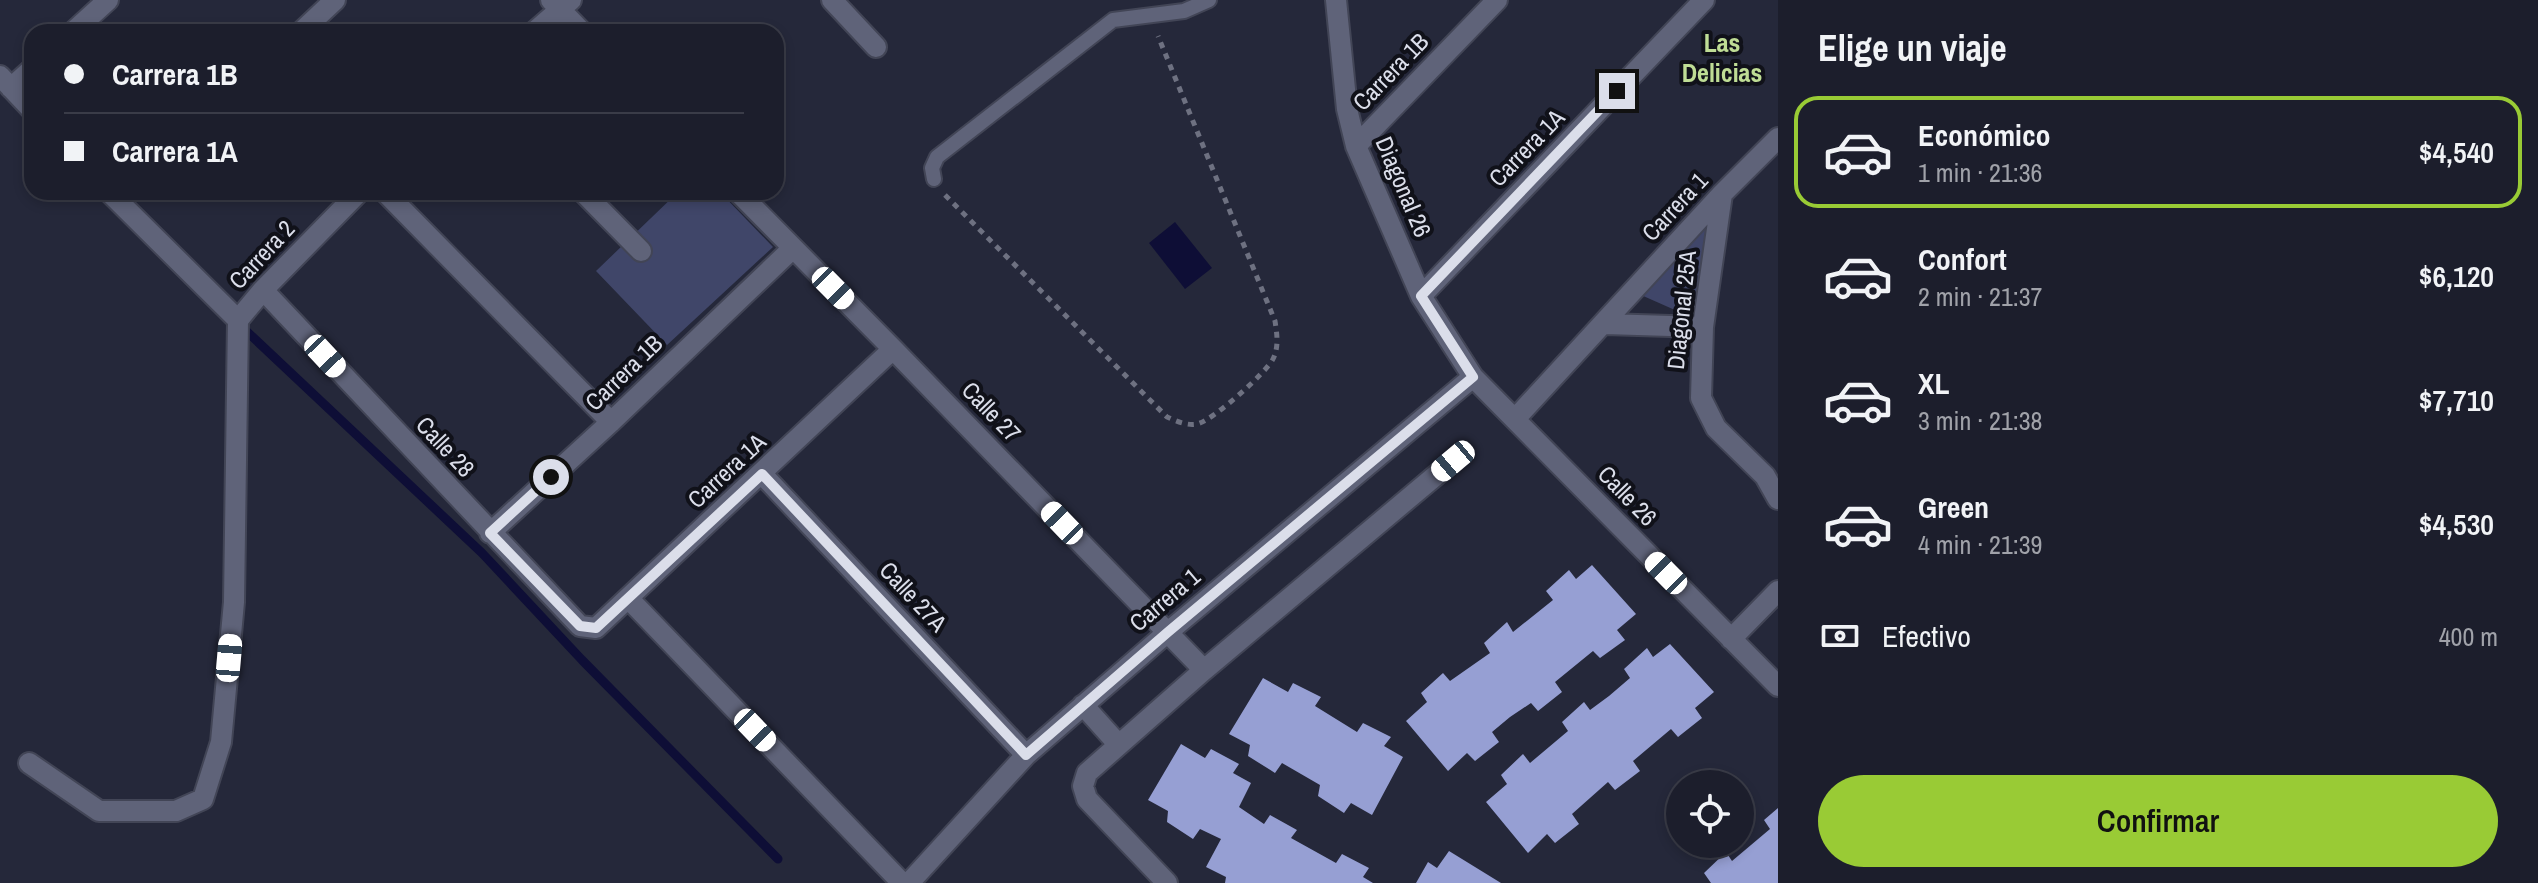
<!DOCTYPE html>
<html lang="es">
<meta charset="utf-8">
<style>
body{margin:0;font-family:"Archivo Narrow",sans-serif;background:#252734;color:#f1f3f6;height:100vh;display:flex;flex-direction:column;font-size:30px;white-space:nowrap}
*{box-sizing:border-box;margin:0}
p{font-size:26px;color:#a0a2a9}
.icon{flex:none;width:44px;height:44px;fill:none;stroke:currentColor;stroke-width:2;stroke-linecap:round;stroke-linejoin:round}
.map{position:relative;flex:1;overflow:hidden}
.details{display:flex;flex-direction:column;background:#1c1e2c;width:760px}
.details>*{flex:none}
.top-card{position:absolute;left:24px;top:24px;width:760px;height:176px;border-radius:24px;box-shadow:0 4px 12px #0003,0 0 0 2px #3a3c48;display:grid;align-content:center;height:176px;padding:0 40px;background:#1c1e2c}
.fabs{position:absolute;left:1666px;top:770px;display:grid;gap:16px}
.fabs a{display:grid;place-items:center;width:88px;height:88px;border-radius:50%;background:#1c1e2c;box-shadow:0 4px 12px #0003,0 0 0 2px #3a3c48;font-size:40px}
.end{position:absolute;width:36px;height:36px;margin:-18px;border:10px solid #dbdeea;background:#111;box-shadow:0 0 0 4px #111}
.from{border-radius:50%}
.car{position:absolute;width:24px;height:48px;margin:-24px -12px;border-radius:10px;box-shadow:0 0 6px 2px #0007;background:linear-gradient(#fff 24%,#345 0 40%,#fff 0 76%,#345 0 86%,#fff 0)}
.top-card b{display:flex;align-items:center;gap:28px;height:76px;font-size:30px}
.top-card b+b{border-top:2px solid #3a3c48}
.top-card i{width:20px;height:20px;background:#f1f3f6}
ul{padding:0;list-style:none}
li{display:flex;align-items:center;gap:24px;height:112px;margin:0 16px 12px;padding:0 24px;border:4px solid transparent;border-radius:24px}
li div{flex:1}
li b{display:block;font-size:30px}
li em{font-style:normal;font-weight:600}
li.selected{border-color:#99cb35}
li>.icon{width:72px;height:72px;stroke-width:1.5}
h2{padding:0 40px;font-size:36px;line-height:96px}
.pay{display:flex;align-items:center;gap:20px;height:88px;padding:0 40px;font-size:30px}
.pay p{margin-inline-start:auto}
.action{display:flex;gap:16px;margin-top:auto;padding:16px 40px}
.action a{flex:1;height:92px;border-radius:48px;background:#99cb35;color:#111;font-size:32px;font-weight:600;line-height:92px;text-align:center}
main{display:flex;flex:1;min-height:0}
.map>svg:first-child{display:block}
.green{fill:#404669}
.water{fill:#0e0e36}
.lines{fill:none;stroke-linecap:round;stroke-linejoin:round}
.stream{stroke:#0e0e36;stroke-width:9}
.building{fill:#969fd3}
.service-casing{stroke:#424556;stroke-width:18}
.minor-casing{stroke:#424556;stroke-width:24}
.path{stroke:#6e7181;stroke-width:5;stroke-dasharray:6 6;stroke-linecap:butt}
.service{stroke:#5f6379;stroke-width:14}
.minor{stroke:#5f6379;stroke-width:20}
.route{stroke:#dbdeea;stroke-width:10}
.labels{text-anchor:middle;stroke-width:8;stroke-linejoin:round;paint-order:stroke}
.street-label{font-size:24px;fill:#dbdeea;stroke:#101119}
.neighbourhood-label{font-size:26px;font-weight:bold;fill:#bfdd95;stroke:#101119}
</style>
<main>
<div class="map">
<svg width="1778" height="883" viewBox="0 0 1778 883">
<rect width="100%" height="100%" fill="#25283a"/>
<path class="green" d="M678,192H720L773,247L667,345L596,271Z
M1713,214L1702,322L1641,295Z"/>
<path class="water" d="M1175,222L1212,268L1185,289L1149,243Z"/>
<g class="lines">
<path class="stream" d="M241,326L482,553L582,660L778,859"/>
</g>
<path class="building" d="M1592,565L1636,614L1617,630L1625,640L1600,658L1593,651L1555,682L1562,692L1538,711L1531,703L1510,717L1492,732L1499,742L1475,761L1467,753L1448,771L1406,721L1427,702L1421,693L1443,673L1450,681L1490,653L1484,643L1507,622L1513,632L1553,600L1546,591L1569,570L1576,579Z
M1670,644L1714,692L1695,708L1702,718L1678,737L1671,729L1633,761L1640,771L1615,790L1608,782L1572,814L1579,824L1555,843L1547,834L1528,853L1486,802L1507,784L1501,775L1523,754L1530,763L1568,731L1562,722L1584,702L1590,710L1609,696L1630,678L1624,669L1647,648L1653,657Z
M1263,678L1288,692L1293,683L1321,697L1315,706L1357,732L1363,723L1391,737L1384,746L1403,757L1372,815L1351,803L1344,813L1318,796L1320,785L1282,763L1275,773L1248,756L1250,745L1229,734Z
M1181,744L1205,758L1211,749L1239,764L1233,773L1251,783L1239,807L1264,824L1270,815L1297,830L1291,838L1336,863L1342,854L1369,868L1363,877L1373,883H1225L1226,877L1206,867L1221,839L1200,829L1193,839L1167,822L1168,811L1148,800Z
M1778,808V883H1711L1704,873L1726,852L1732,861L1770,829L1764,820Z
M1449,851L1501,883H1416L1428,862L1437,868Z"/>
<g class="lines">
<g class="service-casing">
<path id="service" d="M934,179L932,168L937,157L1113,20L1184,11L1209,0"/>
</g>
<g class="minor-casing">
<path id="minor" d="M551,0L582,32
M832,0L876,47
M1336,0L1347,109L1356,146L1421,296L1473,377L1778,686
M73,32L108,0
M301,32L335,0
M534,32L571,0
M0,76L32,110
M11,88L32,69
M1356,146L1497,0
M109,192L238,320
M385,192L611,422
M583,192L641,251
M738,192L893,349L1204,670
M1722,194L1703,327L1701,398L1716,428L1765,476L1778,499
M263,290L580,626L596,628L893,349
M1421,296L1704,0
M238,320L263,290L359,192
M1605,324L1703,327
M1515,419L1722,194L1778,138
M762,474L1026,755
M490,533L611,422L793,248
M629,599L902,883
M1731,639L1778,591
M1083,705L1118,744
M29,763L99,811H176L203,799L221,742L234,602L238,320
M909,883L1026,755L1168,632L1473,377
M1167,883L1087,799L1083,786L1087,773L1204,670L1453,461"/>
</g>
<path class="path" d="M945,195L1167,417C1176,421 1187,426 1197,424C1212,421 1266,373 1273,359C1279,347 1277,334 1275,321L1158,36"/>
<use href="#service" class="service"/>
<use href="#minor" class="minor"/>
</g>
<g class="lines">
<path class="route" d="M551,477L490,533L580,626L596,628L762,474L1026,755L1168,632L1473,377L1421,296L1617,91"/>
</g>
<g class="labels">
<g class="street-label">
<text transform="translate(1391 72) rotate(-46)" y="8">Carrera 1B</text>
<text transform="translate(1527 148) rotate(-46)" y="8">Carrera 1A</text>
<text transform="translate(1403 187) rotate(67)" y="8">Diagonal 26</text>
<text transform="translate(1675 207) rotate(-47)" y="8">Carrera 1</text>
<text transform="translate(262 255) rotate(-47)" y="8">Carrera 2</text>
<text transform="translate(1682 310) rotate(-84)" y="8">Diagonal 25A</text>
<text transform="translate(624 373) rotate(-44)" y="8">Carrera 1B</text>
<text transform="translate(991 412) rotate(46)" y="8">Calle 27</text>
<text transform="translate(445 447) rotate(47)" y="8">Calle 28</text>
<text transform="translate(727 471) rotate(-43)" y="8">Carrera 1A</text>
<text transform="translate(1627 496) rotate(46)" y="8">Calle 26</text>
<text transform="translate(913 597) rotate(47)" y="8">Calle 27A</text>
<text transform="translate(1165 600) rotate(-40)" y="8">Carrera 1</text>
</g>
<g class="neighbourhood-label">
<text x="1722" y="52">Las<tspan x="1722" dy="30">Delicias</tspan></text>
</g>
</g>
</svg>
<div class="fabs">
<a><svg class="icon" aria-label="locate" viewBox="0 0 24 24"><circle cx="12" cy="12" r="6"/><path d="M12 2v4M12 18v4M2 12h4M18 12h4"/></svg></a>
</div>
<i class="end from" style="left:551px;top:477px"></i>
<i class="end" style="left:1617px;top:91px"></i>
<i class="car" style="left:833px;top:288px;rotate:135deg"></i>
<i class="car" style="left:325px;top:356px;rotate:137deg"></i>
<i class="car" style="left:1453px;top:461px;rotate:230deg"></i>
<i class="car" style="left:1062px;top:523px;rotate:316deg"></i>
<i class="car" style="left:1666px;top:573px;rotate:315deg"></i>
<i class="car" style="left:229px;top:658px;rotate:5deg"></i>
<i class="car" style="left:755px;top:730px;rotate:136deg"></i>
<div class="top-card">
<b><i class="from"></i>Carrera 1B</b>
<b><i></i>Carrera 1A</b>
</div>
</div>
<section class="details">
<h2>Elige un viaje</h2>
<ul>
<li class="selected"><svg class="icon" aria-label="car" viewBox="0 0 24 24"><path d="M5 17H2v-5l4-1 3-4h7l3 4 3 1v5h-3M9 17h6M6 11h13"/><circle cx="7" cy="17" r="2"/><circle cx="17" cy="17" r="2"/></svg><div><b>Económico</b><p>1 min · 21:36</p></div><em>$4,540</em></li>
<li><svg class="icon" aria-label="car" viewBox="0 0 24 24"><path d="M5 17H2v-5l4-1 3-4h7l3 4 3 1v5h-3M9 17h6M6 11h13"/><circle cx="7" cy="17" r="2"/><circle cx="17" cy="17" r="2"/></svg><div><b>Confort</b><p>2 min · 21:37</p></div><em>$6,120</em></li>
<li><svg class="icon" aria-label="car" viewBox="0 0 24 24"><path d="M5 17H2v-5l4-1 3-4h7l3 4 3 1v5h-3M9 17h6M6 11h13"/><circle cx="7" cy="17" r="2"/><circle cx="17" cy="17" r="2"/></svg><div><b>XL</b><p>3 min · 21:38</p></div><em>$7,710</em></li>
<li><svg class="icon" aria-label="car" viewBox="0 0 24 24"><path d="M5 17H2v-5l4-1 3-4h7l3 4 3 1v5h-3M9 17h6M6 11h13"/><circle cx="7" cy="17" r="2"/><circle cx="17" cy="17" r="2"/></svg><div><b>Green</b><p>4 min · 21:39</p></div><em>$4,530</em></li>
</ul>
<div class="pay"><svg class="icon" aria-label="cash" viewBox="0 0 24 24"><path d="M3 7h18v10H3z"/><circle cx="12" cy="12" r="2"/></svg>Efectivo<p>400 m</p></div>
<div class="action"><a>Confirmar</a></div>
</section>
</main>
